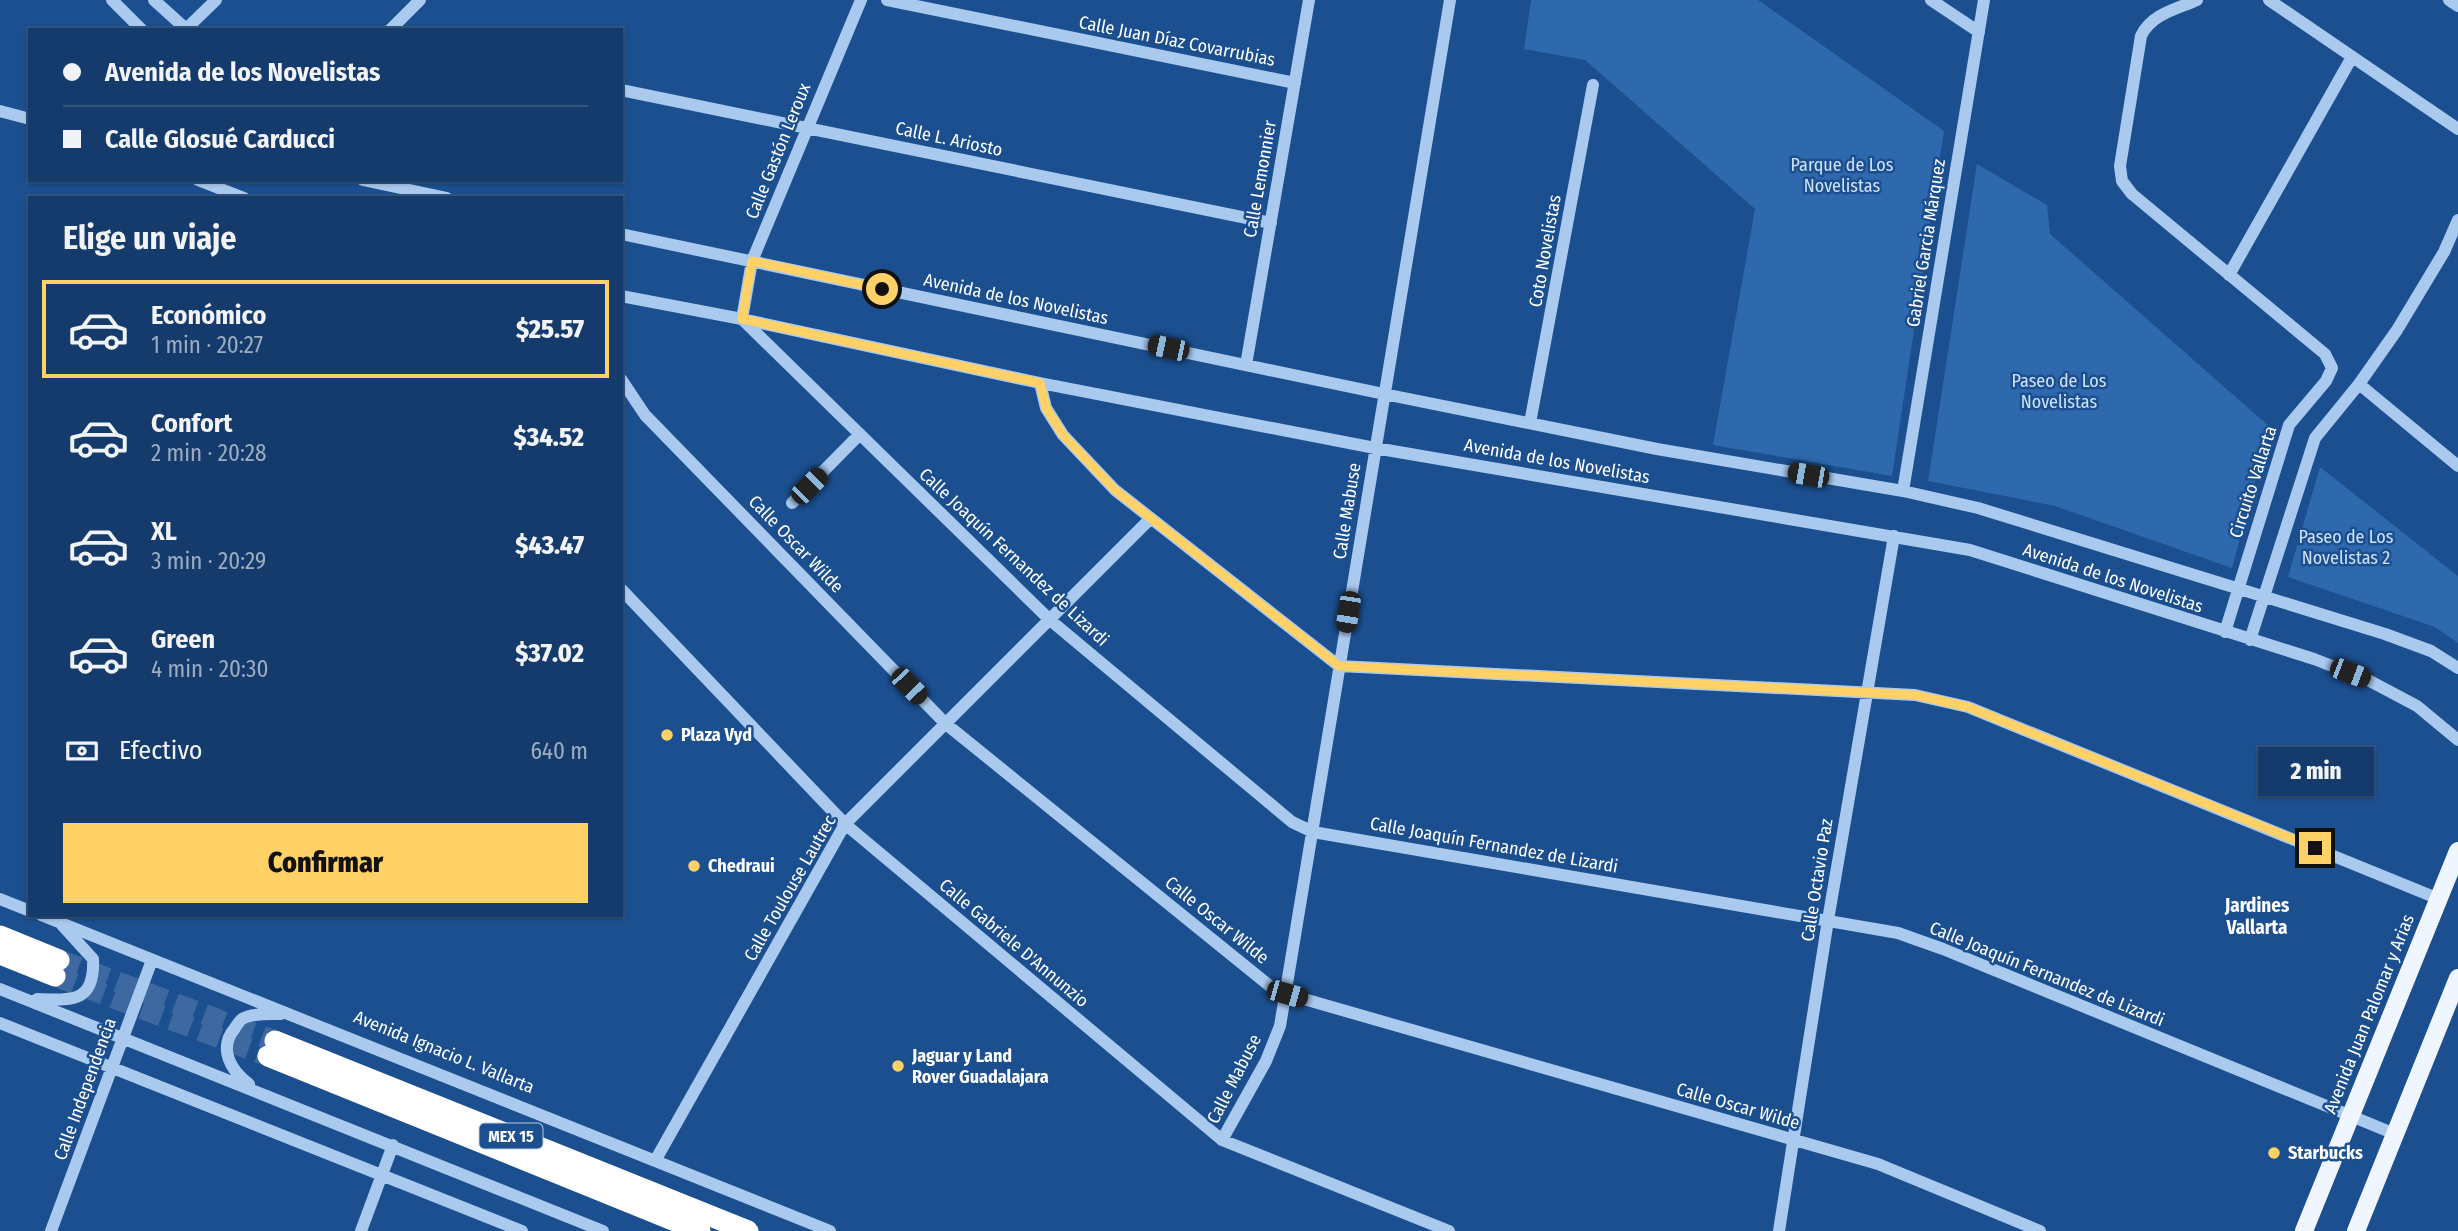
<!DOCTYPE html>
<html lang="es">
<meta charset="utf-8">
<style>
body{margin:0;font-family:"Fira Sans Condensed",sans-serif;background:#214673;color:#f1f3f6;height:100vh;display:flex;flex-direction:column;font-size:26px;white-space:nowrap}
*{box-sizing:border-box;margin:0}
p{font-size:23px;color:#9dadc1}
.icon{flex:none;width:38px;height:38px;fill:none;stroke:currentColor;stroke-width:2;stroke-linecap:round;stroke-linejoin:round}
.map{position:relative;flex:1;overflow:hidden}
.drawer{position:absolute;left:28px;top:196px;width:595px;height:721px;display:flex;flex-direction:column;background:#143b6b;border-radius:0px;box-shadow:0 2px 5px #0004,0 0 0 2px #33557e}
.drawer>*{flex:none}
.guide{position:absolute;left:28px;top:28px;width:595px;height:154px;border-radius:0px;box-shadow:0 2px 5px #0004,0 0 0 2px #33557e;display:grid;align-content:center;height:154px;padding:0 35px;background:#143b6b}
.end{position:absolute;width:32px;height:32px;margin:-16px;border:9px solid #ffd166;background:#111;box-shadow:0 0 0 4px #111}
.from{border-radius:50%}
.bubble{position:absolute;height:49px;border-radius:0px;background:#143b6b;box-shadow:0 2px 5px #0004,0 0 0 2px #33557e;font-size:23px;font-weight:800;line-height:49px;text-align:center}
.car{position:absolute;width:21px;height:42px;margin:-21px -10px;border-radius:9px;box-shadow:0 0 5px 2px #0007;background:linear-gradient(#222 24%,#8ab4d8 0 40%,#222 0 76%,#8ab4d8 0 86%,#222 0)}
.guide b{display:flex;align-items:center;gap:24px;height:66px;font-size:26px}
.guide b+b{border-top:2px solid #33557e}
.guide i{width:18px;height:18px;background:#f1f3f6}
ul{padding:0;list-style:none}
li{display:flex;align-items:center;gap:21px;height:98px;margin:0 14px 10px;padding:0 21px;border:4px solid transparent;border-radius:0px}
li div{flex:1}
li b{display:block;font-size:26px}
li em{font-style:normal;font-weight:800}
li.current{border-color:#ffd166}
li>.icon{width:63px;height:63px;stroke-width:1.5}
h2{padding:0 35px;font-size:32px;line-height:84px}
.pay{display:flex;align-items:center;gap:18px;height:77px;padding:0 35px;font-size:26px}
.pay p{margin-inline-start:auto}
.button{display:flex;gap:14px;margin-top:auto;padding:14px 35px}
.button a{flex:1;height:80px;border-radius:0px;background:#ffd166;color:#111;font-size:28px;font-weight:800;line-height:80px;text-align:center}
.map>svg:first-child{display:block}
.green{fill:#2e69ad}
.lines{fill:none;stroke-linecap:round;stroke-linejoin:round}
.highway-tunnel{stroke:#3d69a0;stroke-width:21;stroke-dasharray:21 10;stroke-linecap:butt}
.minor{stroke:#a9c9ee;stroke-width:12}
.major{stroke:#f0f6ff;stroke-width:18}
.highway{stroke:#fff;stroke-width:21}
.route{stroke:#ffd166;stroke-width:9}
.poi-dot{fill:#ffd166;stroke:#1b4f8f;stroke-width:2.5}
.labels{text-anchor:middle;stroke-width:5;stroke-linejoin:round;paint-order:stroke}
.shield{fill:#1b4f8f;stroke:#bbcadd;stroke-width:2}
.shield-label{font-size:16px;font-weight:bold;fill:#fff}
.street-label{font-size:18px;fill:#fff;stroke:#1b4f8f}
.park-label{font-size:18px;fill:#cfe3fa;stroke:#1b4f8f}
.poi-label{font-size:18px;font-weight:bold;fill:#fff;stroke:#1b4f8f;text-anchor:start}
.neighbourhood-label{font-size:19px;font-weight:bold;fill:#fff;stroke:#1b4f8f}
</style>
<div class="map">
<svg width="2458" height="1231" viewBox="0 0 2458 1231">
<rect width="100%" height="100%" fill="#1b4f8f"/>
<path class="green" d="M1531,0H1758L1944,131L1892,476L1713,445L1755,209L1585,60L1524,49Z
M1977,164L2047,205L2050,234L2270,427L2232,568L2055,506L1928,481Z
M2320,467L2458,576V643L2435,627L2288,577Z"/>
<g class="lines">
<path class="highway-tunnel" d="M59,960L275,1041
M55,976L268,1056"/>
<path class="minor" d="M112,0L142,30
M154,0L186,29
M861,0L752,261L742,319L1050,620L1292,822L1313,832L1898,933L1943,949L2395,1134
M887,0L1295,83
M1931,0L1979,32
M2197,0C2177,9 2151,14 2141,36L2120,166L2122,181L2132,194L2325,354L2332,368L2326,381L2289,425L2225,632
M2269,0L2458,129
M2449,0L2458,6
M185,30L216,0
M390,30L420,0
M621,90L1271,223
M0,111L30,119
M198,180L244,198
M363,180L447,198
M621,234L1384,394L1657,449L1903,491L1978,508L2385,634L2431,651L2458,668
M2229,275L2352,57
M621,296L742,319L1040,383L1375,448L1970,550L2314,659L2368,680L2417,706L2458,740
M1246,365L1309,0
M621,379L645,415L946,724L1276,991L1878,1164L2040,1231
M1040,383L1046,408L1063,435L1115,490L1339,666L1915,695L1968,707L2439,899
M2359,384L2458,466
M1530,423L1593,85
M1903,491L1984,0
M792,503L860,434
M621,589L845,824L1222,1140L1449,1231
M2250,640L2315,438L2359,384L2397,330L2444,252L2458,220
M0,899L30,911
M41,915L830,1231
M0,989L603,1231
M37,999C72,1000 95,1003 93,959L62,925
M0,1023L522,1231
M249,1084C230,1070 218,1048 235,1028C237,1025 239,1021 242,1019C251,1013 270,1014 281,1014
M1222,1140L1266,1061L1280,1026L1450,0
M655,1161L845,824L1150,519
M51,1231L152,960
M361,1231L393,1145
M1779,1231L1828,920L1894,536"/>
<path class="major" d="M2304,1231L2458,851
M2356,1231L2458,978"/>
<path class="highway" d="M0,936L59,960
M0,954L55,976
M275,1041L748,1231
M268,1056L700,1231"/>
</g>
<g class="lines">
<path class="route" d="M882,289L752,261L742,319L1040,383L1046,408L1063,435L1115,490L1339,666L1915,695L1968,707L2315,848"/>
</g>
<g class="poi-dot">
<circle cx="667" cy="735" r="7"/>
<circle cx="694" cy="866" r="7"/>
<circle cx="898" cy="1066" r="7"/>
<circle cx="2274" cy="1153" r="7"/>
</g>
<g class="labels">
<rect class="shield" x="479.5" y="1123.5" width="63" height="25" rx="5"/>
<g class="shield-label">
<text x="511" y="1142">MEX 15</text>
</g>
<g class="street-label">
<text transform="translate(1177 41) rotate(11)" y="6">Calle Juan Díaz Covarrubias</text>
<text transform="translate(949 139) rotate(12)" y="6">Calle L. Ariosto</text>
<text transform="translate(778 151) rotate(-68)" y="6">Calle Gastón Leroux</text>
<text transform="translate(1260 179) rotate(-80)" y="6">Calle Lemonnier</text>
<text transform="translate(1926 243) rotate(-81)" y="6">Gabriel Garcia Márquez</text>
<text transform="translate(1545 251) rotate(-80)" y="6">Coto Novelistas</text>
<text transform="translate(1016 299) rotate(12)" y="6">Avenida de los Novelistas</text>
<text transform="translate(1557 461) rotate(10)" y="6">Avenida de los Novelistas</text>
<text transform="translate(2253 482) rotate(-72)" y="6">Circuito Vallarta</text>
<text transform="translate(1347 511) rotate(-81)" y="6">Calle Mabuse</text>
<text transform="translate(796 544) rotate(46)" y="6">Calle Oscar Wilde</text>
<text transform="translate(1014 557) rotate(43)" y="6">Calle Joaquín Fernandez de Lizardi</text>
<text transform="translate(2113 578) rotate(18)" y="6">Avenida de los Novelistas</text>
<text transform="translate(1494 845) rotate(10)" y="6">Calle Joaquín Fernandez de Lizardi</text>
<text transform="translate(1817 880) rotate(-81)" y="6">Calle Octavio Paz</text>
<text transform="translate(790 888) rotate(-60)" y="6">Calle Toulouse Lautrec</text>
<text transform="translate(1217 920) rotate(39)" y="6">Calle Oscar Wilde</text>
<text transform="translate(1014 943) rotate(40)" y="6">Calle Gabriele D'Annunzio</text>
<text transform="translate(2047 974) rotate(22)" y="6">Calle Joaquín Fernandez de Lizardi</text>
<text transform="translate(2369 1014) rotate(-68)" y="6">Avenida Juan Palomar y Arias</text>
<text transform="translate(444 1052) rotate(22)" y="6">Avenida Ignacio L. Vallarta</text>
<text transform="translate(1234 1079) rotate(-63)" y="6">Calle Mabuse</text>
<text transform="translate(85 1089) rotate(-70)" y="6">Calle Independencia</text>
<text transform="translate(1738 1106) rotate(16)" y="6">Calle Oscar Wilde</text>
</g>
<g class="park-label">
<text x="1842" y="171">Parque de Los<tspan x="1842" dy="21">Novelistas</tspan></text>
<text x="2059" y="387">Paseo de Los<tspan x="2059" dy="21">Novelistas</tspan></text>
<text x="2346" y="543">Paseo de Los<tspan x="2346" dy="21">Novelistas 2</tspan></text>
</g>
<g class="poi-label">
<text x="681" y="741">Plaza Vyd</text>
<text x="708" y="872">Chedraui</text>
<text x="912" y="1062">Jaguar y Land<tspan x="912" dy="21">Rover Guadalajara</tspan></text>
<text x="2288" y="1159">Starbucks</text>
</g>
<g class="neighbourhood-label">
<text x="2257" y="912">Jardines<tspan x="2257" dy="22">Vallarta</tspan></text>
</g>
</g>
</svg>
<i class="end from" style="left:882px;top:289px"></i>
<i class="end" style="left:2315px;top:848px"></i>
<div class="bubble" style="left:2258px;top:747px;width:116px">2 min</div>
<i class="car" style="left:1168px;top:348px;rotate:282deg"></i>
<i class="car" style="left:1808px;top:475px;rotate:280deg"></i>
<i class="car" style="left:809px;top:486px;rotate:45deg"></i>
<i class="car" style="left:1348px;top:612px;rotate:189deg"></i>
<i class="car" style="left:2350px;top:673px;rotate:111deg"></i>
<i class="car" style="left:909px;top:686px;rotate:136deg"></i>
<i class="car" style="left:1287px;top:994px;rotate:106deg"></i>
<div class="guide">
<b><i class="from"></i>Avenida de los Novelistas</b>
<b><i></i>Calle Glosué Carducci</b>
</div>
<section class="drawer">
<h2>Elige un viaje</h2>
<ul>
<li class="current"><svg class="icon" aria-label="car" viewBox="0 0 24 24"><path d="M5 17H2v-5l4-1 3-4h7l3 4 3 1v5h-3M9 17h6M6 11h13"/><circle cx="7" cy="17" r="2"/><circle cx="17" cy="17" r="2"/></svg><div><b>Económico</b><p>1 min · 20:27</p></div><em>$25.57</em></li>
<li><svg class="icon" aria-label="car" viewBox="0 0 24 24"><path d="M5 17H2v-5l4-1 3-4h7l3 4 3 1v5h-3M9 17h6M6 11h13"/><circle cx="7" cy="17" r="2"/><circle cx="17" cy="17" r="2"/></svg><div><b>Confort</b><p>2 min · 20:28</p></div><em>$34.52</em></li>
<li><svg class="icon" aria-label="car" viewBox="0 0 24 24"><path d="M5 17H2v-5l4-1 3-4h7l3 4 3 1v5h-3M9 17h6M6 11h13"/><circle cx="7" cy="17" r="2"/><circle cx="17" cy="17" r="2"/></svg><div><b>XL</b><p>3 min · 20:29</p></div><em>$43.47</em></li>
<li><svg class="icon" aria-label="car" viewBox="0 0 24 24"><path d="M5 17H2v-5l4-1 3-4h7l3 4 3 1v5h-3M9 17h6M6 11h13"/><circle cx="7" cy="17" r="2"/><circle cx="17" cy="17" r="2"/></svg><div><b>Green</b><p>4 min · 20:30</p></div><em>$37.02</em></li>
</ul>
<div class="pay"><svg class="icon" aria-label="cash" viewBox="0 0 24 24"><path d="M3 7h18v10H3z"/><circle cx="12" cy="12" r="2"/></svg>Efectivo<p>640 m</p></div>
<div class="button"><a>Confirmar</a></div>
</section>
</div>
